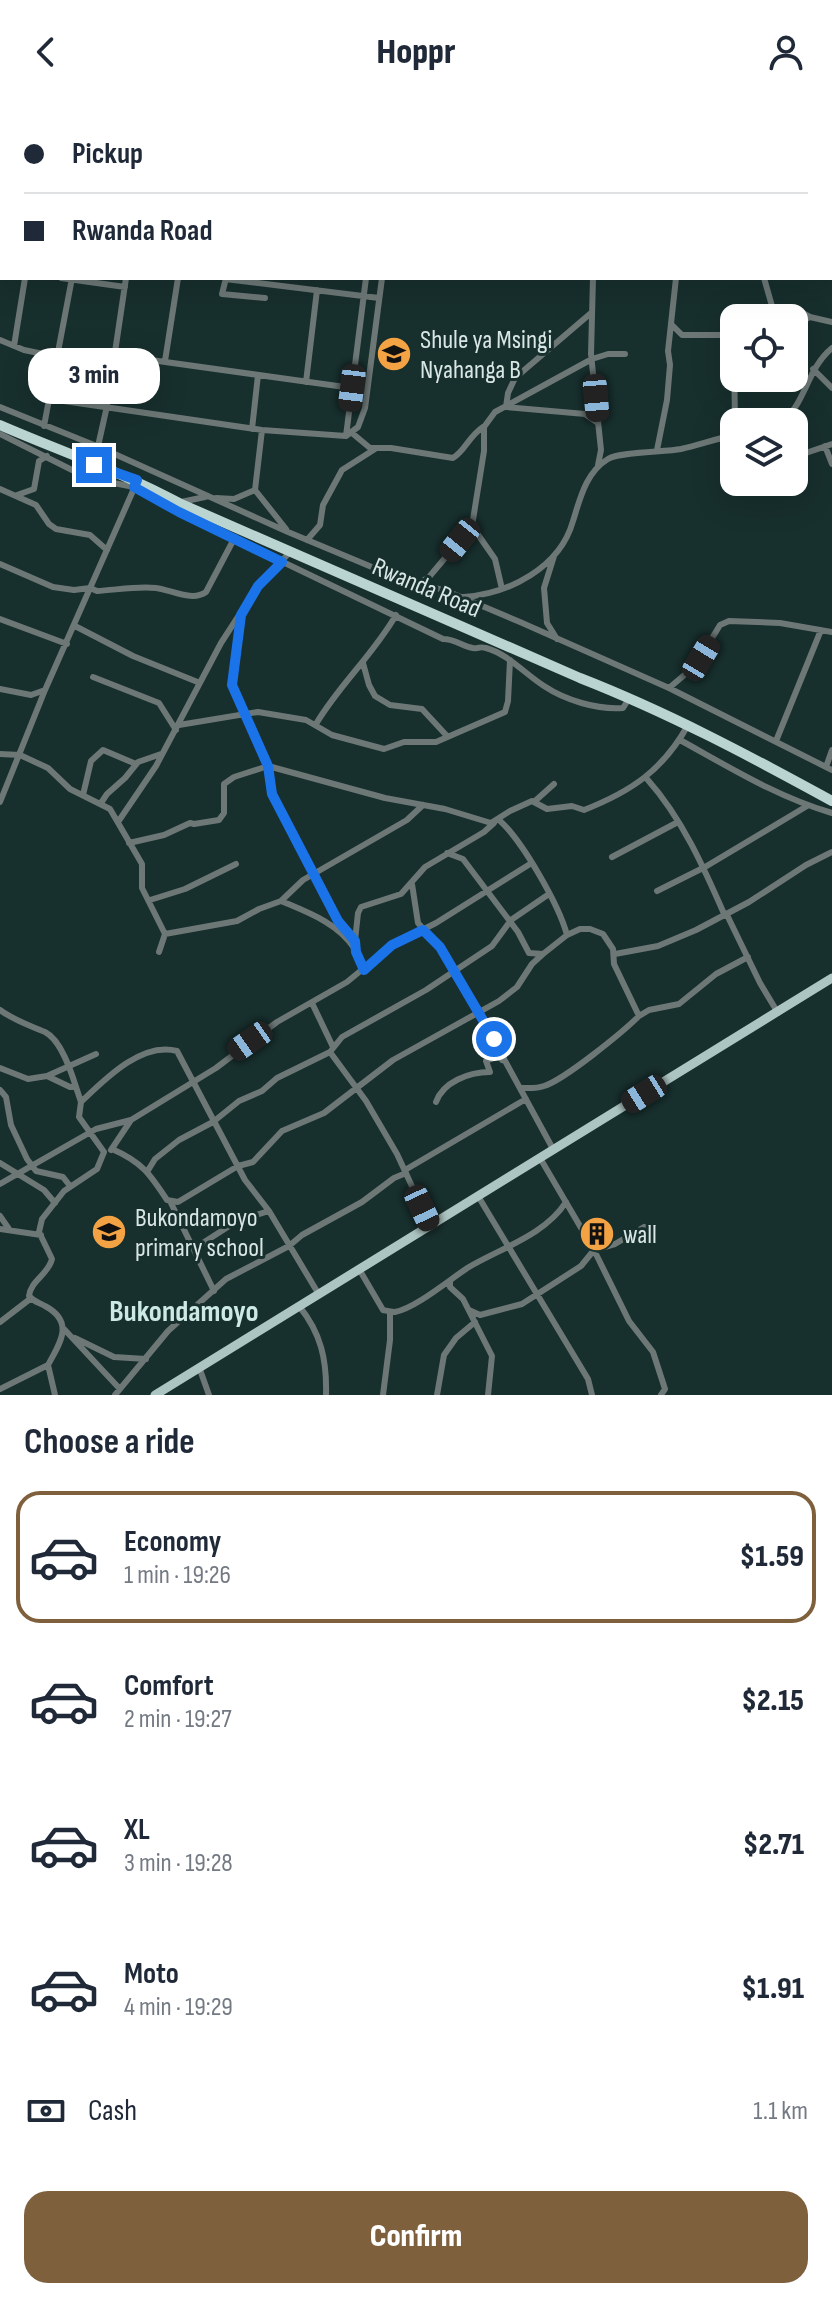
<!DOCTYPE html>
<meta charset="utf-8">
<style>
body{margin:0;font-family:"Sofia Sans Condensed",sans-serif;background:#f2f2f3;color:#1f2937;height:100vh;display:flex;flex-direction:column;font-size:30px;white-space:nowrap}
*{box-sizing:border-box;margin:0}
p{font-size:26px;color:#747a83}
.icon{flex:none;width:44px;height:44px;fill:none;stroke:currentColor;stroke-width:2;stroke-linecap:round;stroke-linejoin:round}
.map{position:relative;height:1291px;overflow:hidden}
.panel{display:flex;flex-direction:column;background:#fff;flex:1}
.panel>*{flex:none}
.top-card{position:absolute;left:0px;top:0px;width:832px;height:176px;box-shadow:0 8px 32px #0002;display:grid;align-content:center;height:176px;padding:0 24px;background:#fff}
.fabs{position:absolute;left:720px;top:200px;display:grid;gap:16px}
.fabs a{display:grid;place-items:center;width:88px;height:88px;border-radius:16px;background:#fff;box-shadow:0 8px 32px #0002;font-size:40px}
.end{position:absolute;width:36px;height:36px;margin:-18px;border:10px solid #1a73e8;background:#fff;box-shadow:0 0 0 4px #fff}
.from{border-radius:50%}
.bubble{position:absolute;height:56px;border-radius:24px;background:#fff;box-shadow:0 8px 32px #0002;font-size:26px;font-weight:800;line-height:56px;text-align:center}
.car{position:absolute;width:24px;height:48px;margin:-24px -12px;border-radius:10px;box-shadow:0 0 6px 2px #0007;background:linear-gradient(#222 24%,#8ab4d8 0 40%,#222 0 76%,#8ab4d8 0 86%,#222 0)}
.top-card b{display:flex;align-items:center;gap:28px;height:76px;font-size:30px}
.top-card b+b{border-top:2px solid #e0e1e3}
.top-card i{width:20px;height:20px;background:#1f2937}
ul{padding:0;list-style:none}
li{display:flex;align-items:center;gap:24px;height:132px;margin:0 16px 12px;padding:0 8px;border:4px solid transparent;border-radius:24px}
li div{flex:1}
li b{display:block;font-size:30px}
li em{font-style:normal;font-weight:800}
li.current{border-color:#7f603d}
li>.icon{width:72px;height:72px;stroke-width:1.5}
h2{padding:0 24px;font-size:36px;line-height:96px}
.pay{display:flex;align-items:center;gap:20px;height:88px;padding:0 24px;font-size:30px}
.pay p{margin-inline-start:auto}
.button{display:flex;gap:16px;margin-top:auto;padding:16px 24px}
.button a{flex:1;height:92px;border-radius:24px;background:#7f603d;color:#fff;font-size:32px;font-weight:800;line-height:92px;text-align:center}
header{display:flex;justify-content:space-between;align-items:center;height:104px;padding:0 24px;background:#fff;font-size:36px;font-weight:800}
.map>svg:first-child{display:block}
.lines{fill:none;stroke-linecap:round;stroke-linejoin:round}
.minor{stroke:#6c7776;stroke-width:6}
.primary{stroke:#adc5c2;stroke-width:9}
.trunk{stroke:#bad4d2;stroke-width:10}
.route{stroke:#1a73e8;stroke-width:10}
.labels{text-anchor:middle;stroke-width:6;stroke-linejoin:round;paint-order:stroke}
.poi-label{font-size:26px;fill:#d8e6e4;stroke:#172f2d;text-anchor:start}
.street-label{font-size:26px;fill:#d8e6e4;stroke:#172f2d}
.quarter-label{font-size:30px;font-weight:bold;fill:#cce9e6;stroke:#172f2d}
</style>
<header><svg class="icon" aria-label="back" viewBox="0 0 24 24"><path d="M15 5l-7 7 7 7"/></svg>Hoppr<svg class="icon" aria-label="person" viewBox="0 0 24 24"><circle cx="12" cy="8" r="4"/><path d="M4 21q1-7 8-7t8 7"/></svg></header>
<div class="map">
<svg width="832" height="1291" viewBox="0 0 832 1291">
<rect width="100%" height="100%" fill="#172f2d"/>
<g class="lines">
<path class="minor" d="M2,0L9,2
M97,0V2
M640,0L648,2
M48,2L49,0
M153,2V0
M201,2V0
M344,2V0
M393,2V0
M448,2V0
M516,2L517,0
M582,2L585,0
M601,2L606,0
M616,2V0
M679,2V0
M778,2L779,0
M830,28L832,21
M830,36H832
M0,55H2
M0,76L2,65
M0,109L2,110
M830,158H832
M0,165L2,166
M61,174L125,183
M226,174L222,190L265,194
M593,174L591,250L601,346L598,361
M764,174L772,202L781,211H792L799,207L810,213L832,218
M225,175L379,194
M591,209L515,274L508,289L506,303L585,310L598,319
M671,220L682,231H734
M794,222L810,213
M0,236L24,246L58,253
M14,242L25,174
M115,251L352,284
M734,252L735,318
M165,257L178,174
M813,265L832,284
M306,278L317,186
M50,295L262,326L346,332L358,323L365,304L382,174
M0,303L99,343L288,428L379,466L449,488L520,518L669,584L832,666
M780,318C805,304 806,265 832,244
M44,322L72,174
M252,325L258,271
M262,326L255,386L286,425
M352,329L370,344H391L453,354C465,347 469,332 483,323
M0,330L88,374L134,383L179,408L443,535C455,535 462,542 473,544C481,545 478,542 486,544C508,550 525,570 544,582C565,596 597,606 623,604L630,593
M346,332L366,174
M825,342L832,360
M657,346L667,296L670,261L668,247L676,174
M794,353L832,340
M94,360L107,302L126,174
M732,367L734,366
M0,385L36,401L49,420L56,425L90,431L107,446
M17,391L34,385L39,357L47,352
M216,394L234,395L255,386
M181,398L205,393
M307,436L320,421L323,401L342,366L375,345
M554,452L544,484L547,519L557,535
M0,460L53,483L74,486L90,484L97,487C116,486 137,482 156,484C172,486 192,498 206,488L235,433
M419,479L429,473L472,422
M502,485L495,455L472,422L484,347V323L495,308L592,255L608,250H625
M464,493C508,490 560,464 573,417C580,395 586,368 608,355C619,348 666,348 681,345C698,341 716,335 734,331
M241,511L232,581L268,662L272,690L338,817L355,837L356,848L364,866
M0,515L67,540
M75,522L133,552L200,579
M363,559L369,581L375,592L390,601L422,605L447,632
M93,573L159,599L176,626
M669,584L695,562L720,521L729,517L780,519L832,528
M0,585L31,591L45,586
M316,620C339,581 373,551 396,511
M179,621L258,608L306,616L332,631L384,645L404,638H436L505,608L508,597L510,556
M680,636C729,663 777,693 832,709
M776,637L821,526
M0,650L20,651L48,664L70,685L110,705L142,760V784L165,830L159,848
M826,663L832,646
M647,675C682,714 704,764 725,812
M83,691L91,657L103,646L136,660
M535,697L554,680
M0,698L45,586L136,380
M101,699L107,690L125,674L138,658L161,650
M499,716C522,736 559,801 567,831
M118,718L156,662L221,539L258,482L291,447
M129,739L164,731L190,719L194,720L219,716L224,709V680L234,673L268,662L385,694L445,705L491,719L510,707L532,697L547,705L572,702L584,706C632,687 663,666 688,621
M447,749L463,755L518,828L529,849L543,850L567,831L580,825H590L603,830L613,845L614,860L639,912L649,906L679,900L716,870L748,853
M612,753L678,718
M412,780L418,819L440,843L479,909L553,1045
M657,787L705,763L807,702
M150,796L185,785L236,760
M281,797C307,808 338,819 354,844
M727,811L760,879L778,909
M165,830L237,817L259,805L281,797L303,776L407,716L423,701
M355,837L358,809L361,803L401,790L425,763L484,728L494,719
M615,850L658,842L696,826L749,798L806,761L832,748
M312,899L333,943
M0,906C15,917 29,921 45,928C61,936 71,967 76,983
M330,948L366,997L397,1050L430,1121
M0,964L28,975L47,972L70,983H76L81,998L79,1013L104,1048L97,1065L64,1087L42,1115L39,1128L52,1155C48,1171 31,1176 29,1192C34,1198 38,1198 45,1202C75,1218 60,1239 48,1261L55,1291
M47,972L96,950
M520,984C528,984 536,985 544,982C564,976 623,928 639,912
M0,986L6,993L11,1021L27,1055L36,1067L63,1073L70,1082
M81,998C104,976 142,937 177,947L245,1076L269,1107L318,1189
M436,998C443,978 469,968 490,968L486,957L499,952L502,956
M112,1045C142,1058 150,1070 167,1096L178,1098L238,1062L253,1058L282,1027L324,1009L393,956L499,897L517,883L532,860L543,850
M111,1046L131,1016
M540,1054L594,1146L629,1217L653,1248L665,1285L661,1291
M0,1059L44,1086L55,1099
M405,1066L526,995
M147,1068L155,1055L179,1036L213,1018L239,997L262,987L277,974L330,948L342,933L426,886L492,842L511,816L549,790
M0,1080L96,1025L131,1016L216,964L277,918L347,878L392,841L436,819L530,760
M478,1092L588,1275L592,1291
M171,1099L214,1187
M0,1112L9,1125
M0,1125L41,1131
M195,1144L237,1117L269,1107
M359,1165L383,1206C387,1207 390,1208 395,1208C416,1204 450,1175 469,1163C501,1144 545,1131 566,1098
M450,1177V1183L463,1195L492,1252L488,1291
M299,1202C321,1229 327,1256 326,1291
M469,1206L480,1211L522,1200L581,1162L594,1146L615,1140L644,1123
M0,1218L30,1195
M64,1225L119,1284
M75,1234L114,1253L146,1255
M199,1263L209,1291
M0,1285L48,1261
M115,1291L168,1227L226,1175L289,1142L302,1131L362,1098L394,1074L406,1069
M383,1291L390,1236V1208
M437,1291L444,1251L456,1234L475,1218"/>
<path class="primary" d="M155,1291L832,874"/>
<path class="trunk" d="M0,321C60,347 122,368 179,399L580,574C667,608 750,652 832,697"/>
</g>
<g class="lines">
<path class="route" d="M94,361L137,376L134,383L179,408L282,458L258,482L241,511L232,581L268,662L272,690L338,817L355,837L356,848L364,866L392,841L423,826L440,843L494,935"/>
</g>
<defs>
<g id="school-disc" transform="scale(1.8)"><circle r="9.5" fill="#f4a344" stroke="#172f2d"/><path d="M0-5L7-2L0 1L-7-2ZM-4 1L0 2.5L4 1V4Q0 6-4 4Z" fill="#111"/></g>
<g id="building-disc" transform="scale(1.8)"><circle r="9.5" fill="#f4a344" stroke="#172f2d"/><path d="M-4-6H4V6H1V3H-1V6H-4ZM-2.5-4.3h1.7v1.8h-1.7ZM.8-4.3h1.7v1.8H.8ZM-2.5-1h1.7V.8h-1.7ZM.8-1h1.7V.8H.8Z" fill="#111"/></g>
</defs>
<g fill-rule="evenodd">
<use href="#school-disc" x="394" y="250"/>
<use href="#school-disc" x="109" y="1128"/>
<use href="#building-disc" x="597" y="1130"/>
</g>
<g class="labels">
<g class="poi-label">
<text x="420" y="244">Shule ya Msingi<tspan x="420" dy="30">Nyahanga B</tspan></text>
<text x="135" y="1122">Bukondamoyo<tspan x="135" dy="30">primary school</tspan></text>
<text x="623" y="1139">wall</text>
</g>
<g class="street-label">
<text transform="translate(427 483) rotate(23)" y="9">Rwanda Road</text>
</g>
<g class="quarter-label">
<text x="184" y="1217">Bukondamoyo</text>
</g>
</g>
</svg>
<div class="fabs">
<a><svg class="icon" aria-label="locate" viewBox="0 0 24 24"><circle cx="12" cy="12" r="6"/><path d="M12 2v4M12 18v4M2 12h4M18 12h4"/></svg></a>
<a><svg class="icon" aria-label="layers" viewBox="0 0 24 24"><path d="M12 4l9 5-9 5-9-5zM3 14l9 5 9-5"/></svg></a>
</div>
<i class="end from" style="left:494px;top:935px"></i>
<i class="end" style="left:94px;top:361px"></i>
<div class="bubble" style="left:28px;top:244px;width:132px">3 min</div>
<i class="car" style="left:352px;top:284px;rotate:187deg"></i>
<i class="car" style="left:596px;top:294px;rotate:175deg"></i>
<i class="car" style="left:460px;top:436px;rotate:219deg"></i>
<i class="car" style="left:701px;top:554px;rotate:31deg"></i>
<i class="car" style="left:250px;top:937px;rotate:235deg"></i>
<i class="car" style="left:644px;top:990px;rotate:238deg"></i>
<i class="car" style="left:422px;top:1104px;rotate:155deg"></i>
<div class="top-card">
<b><i class="from"></i>Pickup</b>
<b><i></i>Rwanda Road</b>
</div>
</div>
<section class="panel">
<h2>Choose a ride</h2>
<ul>
<li class="current"><svg class="icon" aria-label="car" viewBox="0 0 24 24"><path d="M5 17H2v-5l4-1 3-4h7l3 4 3 1v5h-3M9 17h6M6 11h13"/><circle cx="7" cy="17" r="2"/><circle cx="17" cy="17" r="2"/></svg><div><b>Economy</b><p>1 min · 19:26</p></div><em>$1.59</em></li>
<li><svg class="icon" aria-label="car" viewBox="0 0 24 24"><path d="M5 17H2v-5l4-1 3-4h7l3 4 3 1v5h-3M9 17h6M6 11h13"/><circle cx="7" cy="17" r="2"/><circle cx="17" cy="17" r="2"/></svg><div><b>Comfort</b><p>2 min · 19:27</p></div><em>$2.15</em></li>
<li><svg class="icon" aria-label="car" viewBox="0 0 24 24"><path d="M5 17H2v-5l4-1 3-4h7l3 4 3 1v5h-3M9 17h6M6 11h13"/><circle cx="7" cy="17" r="2"/><circle cx="17" cy="17" r="2"/></svg><div><b>XL</b><p>3 min · 19:28</p></div><em>$2.71</em></li>
<li><svg class="icon" aria-label="car" viewBox="0 0 24 24"><path d="M5 17H2v-5l4-1 3-4h7l3 4 3 1v5h-3M9 17h6M6 11h13"/><circle cx="7" cy="17" r="2"/><circle cx="17" cy="17" r="2"/></svg><div><b>Moto</b><p>4 min · 19:29</p></div><em>$1.91</em></li>
</ul>
<div class="pay"><svg class="icon" aria-label="cash" viewBox="0 0 24 24"><path d="M3 7h18v10H3z"/><circle cx="12" cy="12" r="2"/></svg>Cash<p>1.1 km</p></div>
<div class="button"><a>Confirm</a></div>
</section>
